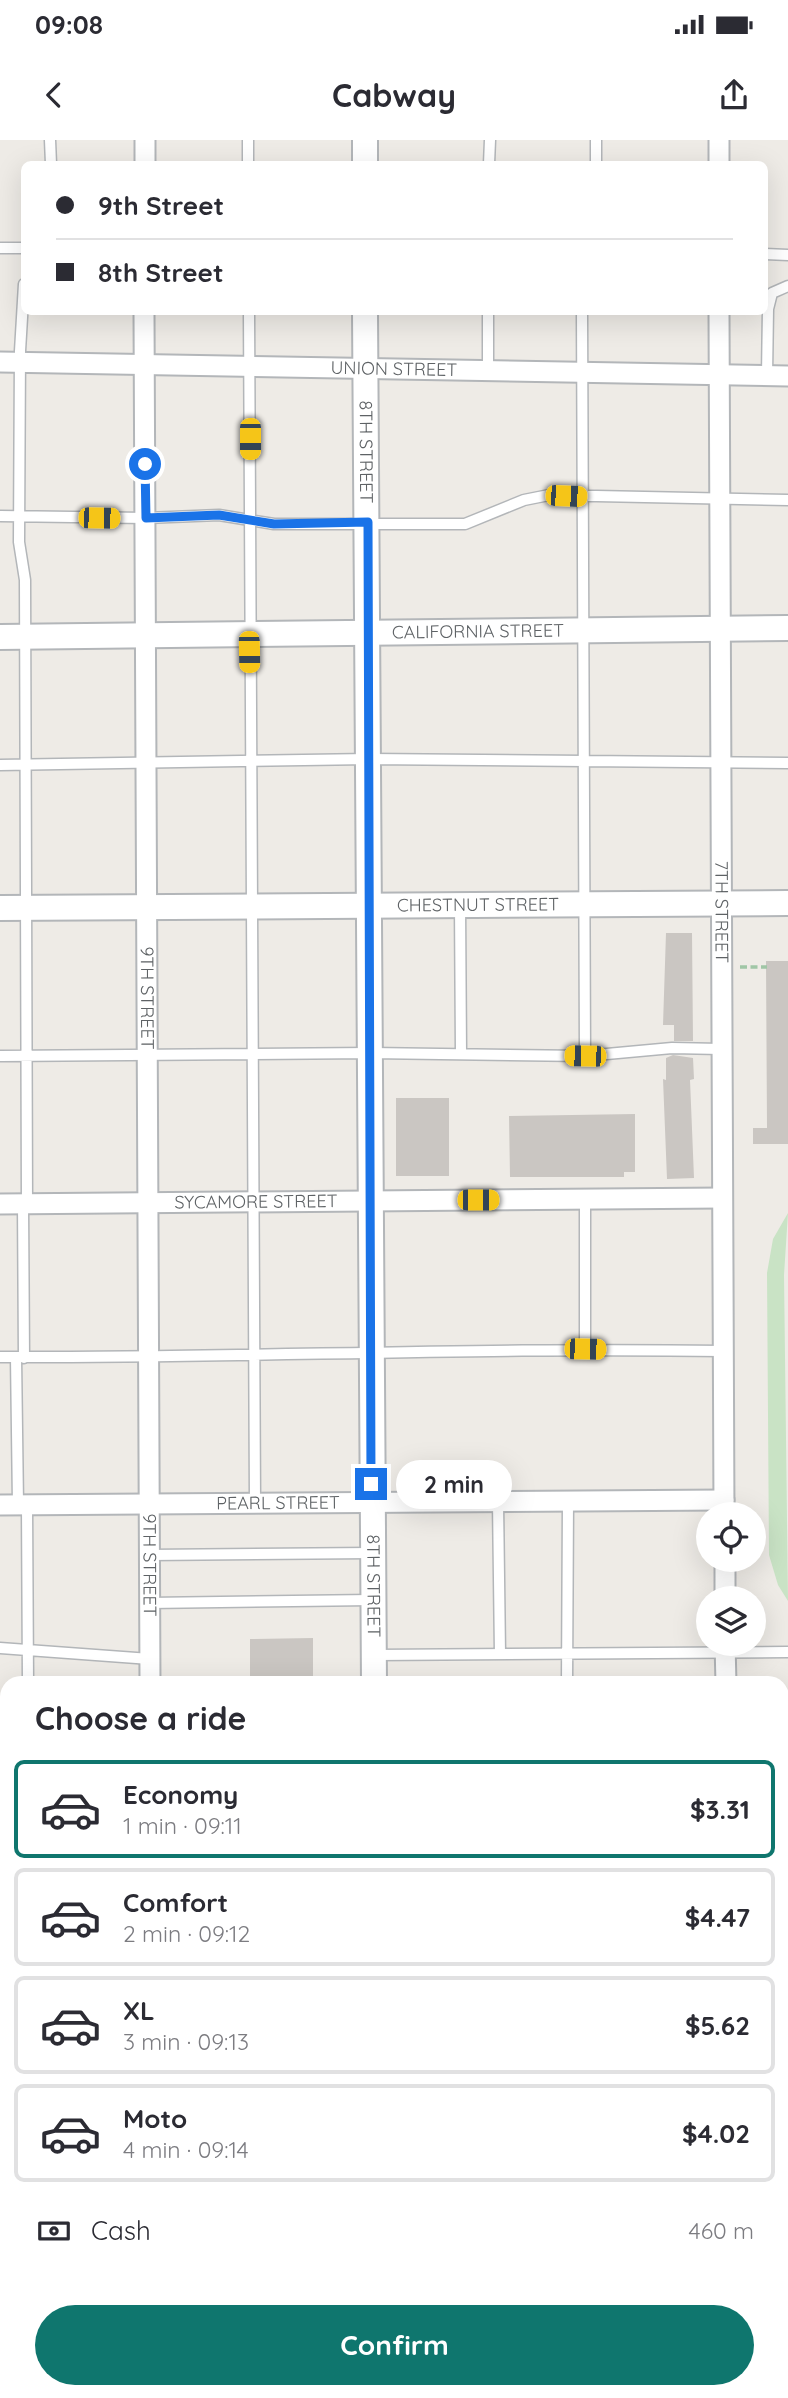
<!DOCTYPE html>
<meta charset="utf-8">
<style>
body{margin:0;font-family:Quicksand,sans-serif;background:#f2f2f3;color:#2b2b33;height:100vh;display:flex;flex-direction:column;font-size:26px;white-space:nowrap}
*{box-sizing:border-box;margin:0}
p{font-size:23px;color:#7c7c81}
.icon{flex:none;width:38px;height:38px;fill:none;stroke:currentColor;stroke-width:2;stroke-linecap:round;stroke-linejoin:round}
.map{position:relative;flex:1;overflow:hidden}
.side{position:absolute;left:0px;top:1536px;width:789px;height:723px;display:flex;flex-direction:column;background:#fff;border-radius:21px 21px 0 0;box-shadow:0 7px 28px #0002}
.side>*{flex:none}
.guide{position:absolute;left:21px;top:21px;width:747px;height:154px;border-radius:10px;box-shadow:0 7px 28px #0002;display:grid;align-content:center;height:154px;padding:0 35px;background:#fff}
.fabs{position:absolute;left:696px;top:1362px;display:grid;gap:14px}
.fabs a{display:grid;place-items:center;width:70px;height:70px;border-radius:50%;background:#fff;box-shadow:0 7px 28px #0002;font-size:35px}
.end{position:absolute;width:32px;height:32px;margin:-16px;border:9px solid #1a73e8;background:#fff;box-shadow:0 0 0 4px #fff}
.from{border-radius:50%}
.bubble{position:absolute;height:49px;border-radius:24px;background:#fff;box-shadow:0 7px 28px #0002;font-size:23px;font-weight:700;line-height:49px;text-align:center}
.car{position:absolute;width:21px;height:42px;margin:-21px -10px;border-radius:9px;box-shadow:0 0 5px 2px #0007;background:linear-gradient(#f5c518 24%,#345 0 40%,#f5c518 0 76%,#345 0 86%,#f5c518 0)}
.guide b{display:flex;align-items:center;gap:24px;height:66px;font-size:26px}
.guide b+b{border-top:2px solid #e1e1e2}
.guide i{width:18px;height:18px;background:#2b2b33}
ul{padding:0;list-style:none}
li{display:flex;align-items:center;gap:21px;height:98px;margin:0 14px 10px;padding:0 21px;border:4px solid #e1e1e2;border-radius:10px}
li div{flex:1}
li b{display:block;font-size:26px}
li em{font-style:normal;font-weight:700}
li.on{border-color:#0f766e}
li>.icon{width:63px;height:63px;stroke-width:1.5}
h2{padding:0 35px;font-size:32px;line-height:84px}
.pay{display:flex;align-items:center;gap:18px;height:77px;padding:0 35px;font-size:26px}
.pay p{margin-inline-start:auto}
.cta{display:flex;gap:14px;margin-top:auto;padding:14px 35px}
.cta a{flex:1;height:80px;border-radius:42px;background:#0f766e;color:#fff;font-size:28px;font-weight:700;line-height:80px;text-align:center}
.status{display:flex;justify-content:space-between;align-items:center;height:49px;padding:0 35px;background:#fff;direction:ltr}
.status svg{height:19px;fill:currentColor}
header{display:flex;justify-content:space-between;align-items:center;height:91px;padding:0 35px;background:#fff;font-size:32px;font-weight:700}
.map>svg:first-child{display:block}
.green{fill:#c9e3c5}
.building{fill:#cac6c2}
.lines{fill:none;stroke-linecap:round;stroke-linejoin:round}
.service-casing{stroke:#b3b6b9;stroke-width:13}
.minor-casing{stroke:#b3b6b9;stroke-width:23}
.tertiary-casing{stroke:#b3b6b9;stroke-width:28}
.path{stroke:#a0c6a6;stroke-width:3.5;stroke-dasharray:7 3.5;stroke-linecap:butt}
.service{stroke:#fff;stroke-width:10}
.minor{stroke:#fff;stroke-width:19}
.tertiary{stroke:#fff;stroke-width:24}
.route{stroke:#1a73e8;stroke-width:9}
.labels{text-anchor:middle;stroke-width:6;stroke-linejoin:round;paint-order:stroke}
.street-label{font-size:18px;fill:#5e6265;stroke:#fff}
</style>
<div class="status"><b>09:08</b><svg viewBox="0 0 49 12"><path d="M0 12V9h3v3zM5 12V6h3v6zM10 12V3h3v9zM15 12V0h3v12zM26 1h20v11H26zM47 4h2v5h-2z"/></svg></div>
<header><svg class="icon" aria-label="back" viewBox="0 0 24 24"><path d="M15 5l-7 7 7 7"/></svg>Cabway<svg class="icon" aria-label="share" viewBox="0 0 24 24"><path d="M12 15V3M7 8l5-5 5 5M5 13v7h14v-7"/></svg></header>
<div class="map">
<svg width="788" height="2258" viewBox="0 0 788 2258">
<rect width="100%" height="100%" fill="#eeebe6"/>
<path class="green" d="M788,1073L784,1135L788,1461L778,1445L769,1415L767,1133L773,1099Z"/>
<path class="building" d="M666,793H692L693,901H674V885H663Z
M766,821H788V1004H753V988H767Z
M673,915L693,918L694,939L690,940L694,1038L667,1039L663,939L666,940V918Z
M396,958H449V1036H396Z
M635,974V1032H624V1037H510L509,976Z
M313,1498V1544H250V1499Z"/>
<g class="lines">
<g class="service-casing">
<path id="service" d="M50,0L51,24
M248,24V0
M489,24L490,0
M596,24V0
M0,108H24
M765,114L788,115
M24,144L20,211L19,402L25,440L27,1064
M249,172L255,1363
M582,172L585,916
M488,232V172
M767,235L768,169L772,153L788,146
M0,376L146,378L219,375L274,384H465L524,360L549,355L788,360
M0,625L369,619L788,623
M460,765L461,914
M0,916L371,913L585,916L672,908L721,909
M23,1064L24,1218
M585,1209V1059
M0,1217C241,1218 482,1207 723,1211
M16,1217L18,1365
M498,1362L500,1514
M27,1365L28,1544
M149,1415L372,1413
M149,1463L372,1460
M0,1508L150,1519
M376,1515L788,1512
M567,1544L568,1361
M782,1816H788
M0,1819H7
M782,1846H788
M782,2117H788
M0,2118H7
M256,2252V2258
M33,2258V2252"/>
</g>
<g class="minor-casing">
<g id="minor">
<path d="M719,0V24"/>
<path d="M145,24V0"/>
<path id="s1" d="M144,172L150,1544"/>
<path id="s2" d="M719,172L724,1374"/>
<path id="s3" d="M0,222L788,236"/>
<path id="s4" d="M0,1064L722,1058"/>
<path id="s5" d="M0,1365L724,1360"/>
<path d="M725,1419V1458"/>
<path d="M725,1503L726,1544"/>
<path d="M782,1662H788"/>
<path d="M0,1666H7"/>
<path d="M156,2252V2258"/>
<path d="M727,2258V2252"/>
</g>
</g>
<g class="tertiary-casing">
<g id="tertiary">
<path d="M365,0V24"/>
<path id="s6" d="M365,172L374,1544"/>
<path id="s7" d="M0,497L788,488"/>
<path id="s8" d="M0,768L788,763"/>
<path d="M0,1967H7"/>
<path d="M782,1967H788"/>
<path d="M378,2252V2258"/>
</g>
</g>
<path class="path" d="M740,827H767"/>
<use href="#service" class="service"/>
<use href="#minor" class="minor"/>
<use href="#tertiary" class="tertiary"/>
</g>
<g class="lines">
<path class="route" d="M145,324L146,378L219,375L274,384L368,382L371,1344"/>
</g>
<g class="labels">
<g class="street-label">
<text dy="6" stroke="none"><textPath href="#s3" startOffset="394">UNION STREET</textPath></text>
<text dy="6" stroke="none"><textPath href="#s6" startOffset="140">8TH STREET</textPath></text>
<text dy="6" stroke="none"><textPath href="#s7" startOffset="478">CALIFORNIA STREET</textPath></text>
<text dy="6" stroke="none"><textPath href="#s8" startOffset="478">CHESTNUT STREET</textPath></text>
<text dy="6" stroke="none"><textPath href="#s2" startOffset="600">7TH STREET</textPath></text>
<text dy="6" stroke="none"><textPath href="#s1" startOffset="686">9TH STREET</textPath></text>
<text dy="6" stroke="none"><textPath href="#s4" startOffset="256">SYCAMORE STREET</textPath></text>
<text dy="6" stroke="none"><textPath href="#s5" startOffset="278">PEARL STREET</textPath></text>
<text dy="6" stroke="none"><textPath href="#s1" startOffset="1253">9TH STREET</textPath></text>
<text dy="6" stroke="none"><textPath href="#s6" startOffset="1274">8TH STREET</textPath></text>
</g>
</g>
</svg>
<div class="fabs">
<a><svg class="icon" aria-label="locate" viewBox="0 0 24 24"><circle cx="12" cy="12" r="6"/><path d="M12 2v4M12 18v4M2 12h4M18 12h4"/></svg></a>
<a><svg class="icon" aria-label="layers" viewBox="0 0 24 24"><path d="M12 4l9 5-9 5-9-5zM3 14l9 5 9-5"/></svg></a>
</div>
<i class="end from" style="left:145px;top:324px"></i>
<i class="end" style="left:371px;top:1344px"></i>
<div class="bubble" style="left:396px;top:1320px;width:116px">2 min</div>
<i class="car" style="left:250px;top:299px;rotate:180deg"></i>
<i class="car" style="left:566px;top:356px;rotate:92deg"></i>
<i class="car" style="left:99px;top:378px;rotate:91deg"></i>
<i class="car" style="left:249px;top:512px;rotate:179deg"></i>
<i class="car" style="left:585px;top:916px;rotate:271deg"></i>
<i class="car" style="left:478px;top:1060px;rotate:90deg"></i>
<i class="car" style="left:585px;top:1209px;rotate:91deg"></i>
<div class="guide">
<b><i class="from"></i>9th Street</b>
<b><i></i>8th Street</b>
</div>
<section class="side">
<h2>Choose a ride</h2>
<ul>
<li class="on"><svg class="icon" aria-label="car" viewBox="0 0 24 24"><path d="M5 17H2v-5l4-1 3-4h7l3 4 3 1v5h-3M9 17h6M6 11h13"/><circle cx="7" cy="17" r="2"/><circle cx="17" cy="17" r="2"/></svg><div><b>Economy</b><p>1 min · 09:11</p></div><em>$3.31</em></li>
<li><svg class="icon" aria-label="car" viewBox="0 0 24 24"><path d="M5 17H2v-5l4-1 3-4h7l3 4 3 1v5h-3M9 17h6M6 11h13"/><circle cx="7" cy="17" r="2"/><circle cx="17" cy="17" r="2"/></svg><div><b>Comfort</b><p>2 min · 09:12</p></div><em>$4.47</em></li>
<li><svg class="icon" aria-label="car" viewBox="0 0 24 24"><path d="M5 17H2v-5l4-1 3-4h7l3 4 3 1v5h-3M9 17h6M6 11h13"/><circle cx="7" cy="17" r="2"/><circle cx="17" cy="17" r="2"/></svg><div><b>XL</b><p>3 min · 09:13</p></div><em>$5.62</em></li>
<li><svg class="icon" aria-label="car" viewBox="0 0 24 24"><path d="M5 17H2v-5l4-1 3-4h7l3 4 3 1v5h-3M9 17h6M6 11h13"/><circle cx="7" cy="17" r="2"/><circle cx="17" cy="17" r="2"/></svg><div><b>Moto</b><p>4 min · 09:14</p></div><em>$4.02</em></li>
</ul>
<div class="pay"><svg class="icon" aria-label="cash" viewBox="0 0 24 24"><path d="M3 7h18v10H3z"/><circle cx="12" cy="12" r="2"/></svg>Cash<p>460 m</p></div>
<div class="cta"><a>Confirm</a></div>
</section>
</div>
